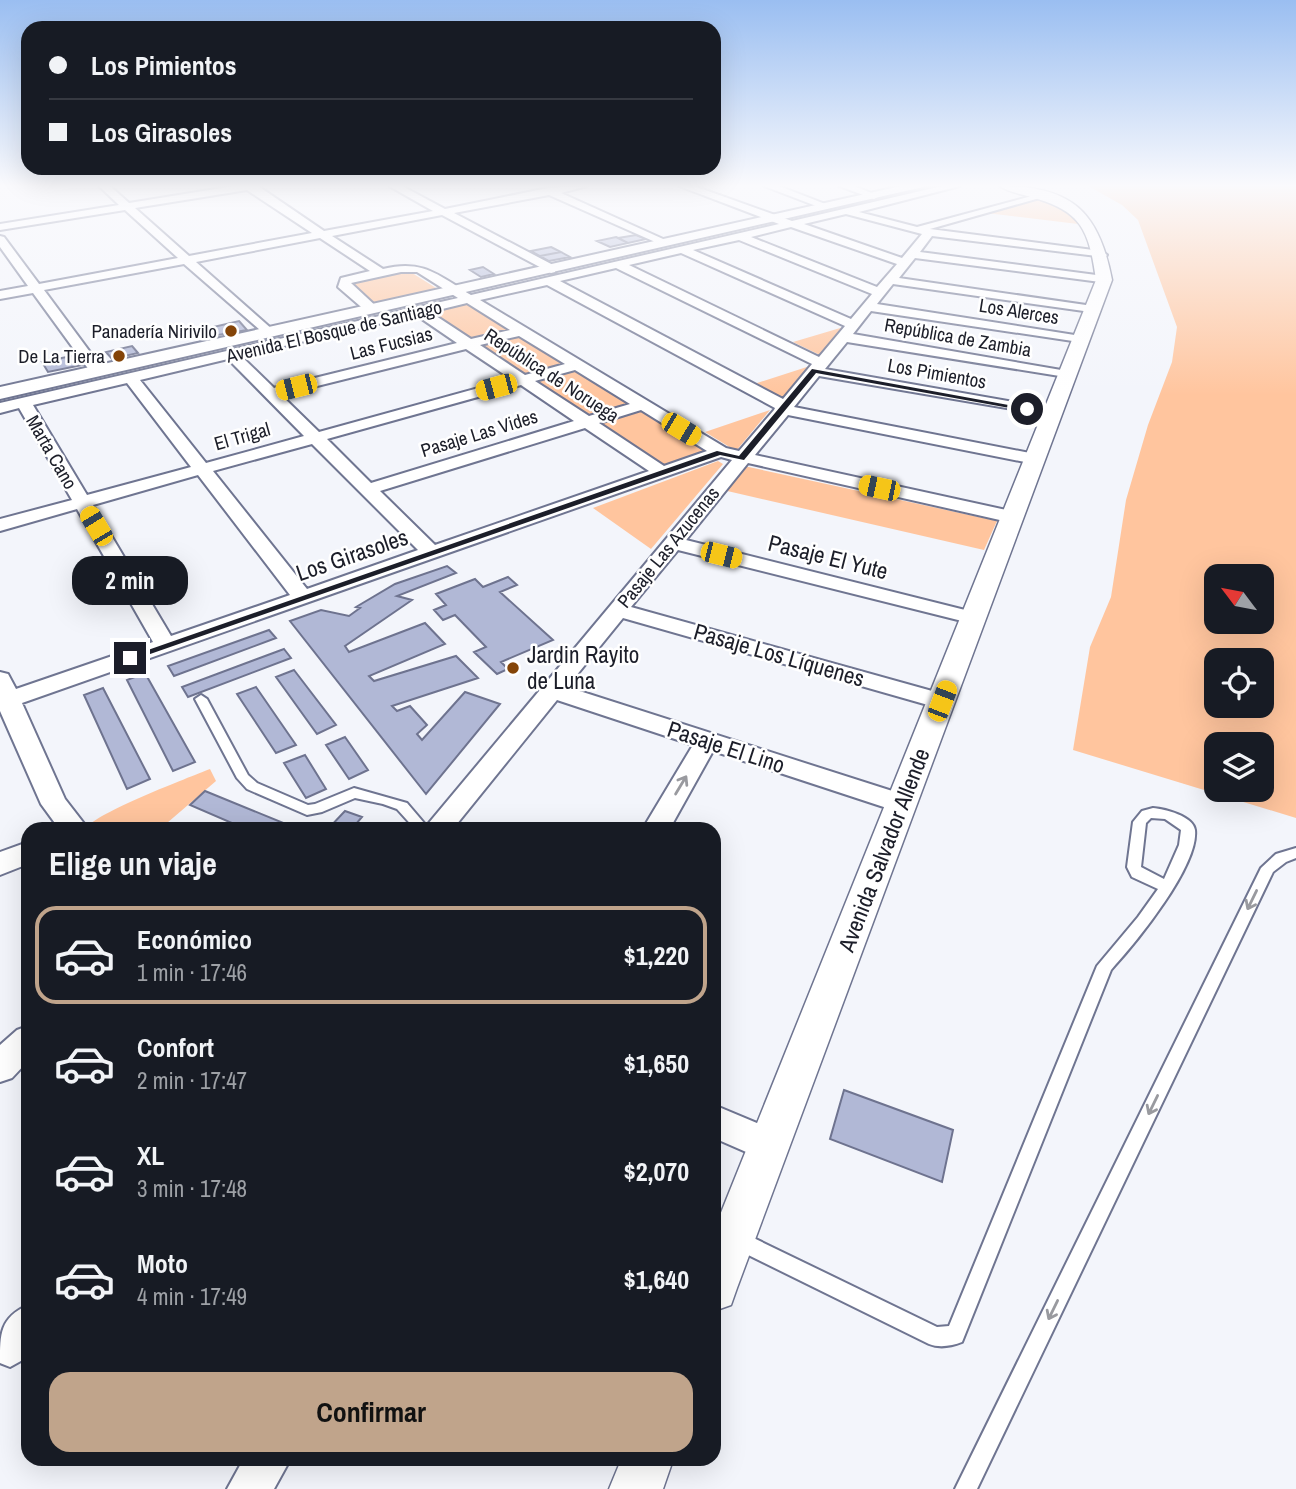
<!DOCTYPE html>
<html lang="es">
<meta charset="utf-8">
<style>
body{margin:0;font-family:"Archivo Narrow",sans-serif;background:#242831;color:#f1f3f6;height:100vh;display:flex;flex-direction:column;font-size:26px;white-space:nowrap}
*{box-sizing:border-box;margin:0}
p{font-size:23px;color:#9ea1a6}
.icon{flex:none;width:38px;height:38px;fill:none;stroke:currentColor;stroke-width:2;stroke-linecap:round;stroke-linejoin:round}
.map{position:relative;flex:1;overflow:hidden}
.panel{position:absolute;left:21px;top:822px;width:700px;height:644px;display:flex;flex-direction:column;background:#171b24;border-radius:21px;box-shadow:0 7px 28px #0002}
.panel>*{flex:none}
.hud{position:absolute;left:21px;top:21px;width:700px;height:154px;border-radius:21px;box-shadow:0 7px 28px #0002;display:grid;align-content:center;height:154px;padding:0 28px;background:#171b24}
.needle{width:46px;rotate:302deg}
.buttons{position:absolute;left:1204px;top:564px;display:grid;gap:14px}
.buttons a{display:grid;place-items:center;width:70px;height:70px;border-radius:14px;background:#171b24;box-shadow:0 7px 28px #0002;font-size:35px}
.end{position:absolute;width:32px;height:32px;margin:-16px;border:9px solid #1c1e29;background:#fff;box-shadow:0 0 0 4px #fff}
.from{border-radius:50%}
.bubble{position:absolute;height:49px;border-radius:21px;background:#171b24;box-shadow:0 7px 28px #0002;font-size:23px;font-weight:700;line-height:49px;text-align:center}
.car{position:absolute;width:21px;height:42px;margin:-21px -10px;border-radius:9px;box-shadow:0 0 5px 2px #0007;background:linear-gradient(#f5c518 24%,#345 0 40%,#f5c518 0 76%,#345 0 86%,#f5c518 0)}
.hud b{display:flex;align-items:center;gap:24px;height:66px;font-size:26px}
.hud b+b{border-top:2px solid #363941}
.hud i{width:18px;height:18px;background:#f1f3f6}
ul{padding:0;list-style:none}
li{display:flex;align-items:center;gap:21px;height:98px;margin:0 14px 10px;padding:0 14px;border:4px solid transparent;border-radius:21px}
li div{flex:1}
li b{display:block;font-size:26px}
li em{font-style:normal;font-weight:700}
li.on{border-color:#c0a48b}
li>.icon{width:63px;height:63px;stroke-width:1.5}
h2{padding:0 28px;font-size:32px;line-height:84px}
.action{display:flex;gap:14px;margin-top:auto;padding:14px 28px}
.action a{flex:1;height:80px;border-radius:21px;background:#c0a48b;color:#111;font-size:28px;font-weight:700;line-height:80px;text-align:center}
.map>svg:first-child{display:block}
.green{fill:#ffc59e;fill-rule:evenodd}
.building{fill:#b1b8d6;stroke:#6e738f;stroke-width:2}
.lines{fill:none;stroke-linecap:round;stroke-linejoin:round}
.service-casing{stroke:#6f7591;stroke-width:4}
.minor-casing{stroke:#6f7591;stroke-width:4}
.tertiary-casing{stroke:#6f7591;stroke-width:3}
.secondary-casing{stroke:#6f7591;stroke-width:4}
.service{fill:#fff;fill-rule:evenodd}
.minor{fill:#fff;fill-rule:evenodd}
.tertiary{fill:#fff;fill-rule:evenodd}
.secondary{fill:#fff;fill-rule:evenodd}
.oneway{stroke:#999a9f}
.route{fill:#1c1e29}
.poi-dot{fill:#844408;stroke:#fff;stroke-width:2.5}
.labels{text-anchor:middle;stroke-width:5;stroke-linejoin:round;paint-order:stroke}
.far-street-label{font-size:19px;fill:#1c1e29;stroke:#fff}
.far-poi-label{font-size:19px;fill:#1c1e29;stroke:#fff;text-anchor:end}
.street-label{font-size:23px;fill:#1c1e29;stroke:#fff}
.poi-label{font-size:23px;fill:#1c1e29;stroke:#fff;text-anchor:start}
</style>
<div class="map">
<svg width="1296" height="1489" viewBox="0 0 1296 1489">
<rect width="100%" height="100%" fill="#f3f5fb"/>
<path class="green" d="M1088,186H1296V818L1073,750L1090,647L1111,597L1126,500L1148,425L1172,362L1177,327L1138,220L1122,205ZM1216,576H1262V621H1216ZM1216,660H1262V705H1216ZM1216,744H1262V789H1216Z
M1039,198L1072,212L1078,224L986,213Z
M409,271L436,288L434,291L382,303L374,302L352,285L354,282Z
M469,303L713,452L662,468L426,313Z
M847,326L822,356L793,342Z
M813,365L784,400L754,384Z
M770,410L736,451L705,432Z
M718,461L723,464L651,549L593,508Z
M744,466L997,521L984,550L723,490Z
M210,769L216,781L160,829L87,828C93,814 190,777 210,769Z"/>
<path class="building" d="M636,235L646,239L628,243L618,238Z
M616,237L628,243L610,247L597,241Z
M551,247L561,252L540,256L531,251Z
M561,252L570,257L549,261L540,256Z
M483,267L494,274L481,277L470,270Z
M239,321L247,330L218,335L209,328Z
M132,346L138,353L112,359L106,352Z
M76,355L82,365L48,372L42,362Z
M447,566L456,573L397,596L412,600L345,646L349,652L425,623L445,644L369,676L374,681L456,656L478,678L392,706L397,711L410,706L427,725L417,734L422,740L465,692L500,704L426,794L290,621L321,610L349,616L360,608L356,607L395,584Z
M508,577L517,585L500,592L553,640L501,662L508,669L497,674L474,652L486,647L455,615L443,620L434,610L446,605L436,594L475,579L483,587Z
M269,630L276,638L174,676L168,666Z
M284,649L291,658L188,697L182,687Z
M294,670L336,725L317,734L276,677Z
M145,673L195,762L173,771L127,680Z
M256,687L296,745L276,753L237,694Z
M103,688L150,779L127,789L84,695Z
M345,737L368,770L349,779L326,745Z
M305,755L326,789L306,798L284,763Z
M205,791L298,829L248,830L190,805Z
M345,811L362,817L351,830H327Z
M844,1090L953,1130L942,1182L830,1139Z"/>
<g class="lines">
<g class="service-casing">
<path id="service" d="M201,695L207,699L248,775L257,783L308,805L315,804L354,788L407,803L430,830H416L397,809L383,804L355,798L322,812L307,815L247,789L237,778L195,699Z
M1153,808C1165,809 1193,816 1195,830C1199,866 1135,944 1111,970L962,1342C952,1346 939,1348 929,1344L730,1246L728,1239L730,1232L737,1230L937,1327L949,1326L1097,966L1138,917L1158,889L1132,877L1127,867L1133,822L1142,811ZM1151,818L1165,819L1181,830L1179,845L1164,879L1141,867L1146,823Z
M1296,848V858L1286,862L1273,872L977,1489H955L1261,868L1276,854Z"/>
</g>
<g class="minor-casing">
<path id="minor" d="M99,186H110L129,203L234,186H258L324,231L433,211L389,186H402L445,209L548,188L587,186L561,193L672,243L662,245L549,195L454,213L555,266V272L551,273L442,215L332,236L383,269C423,259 438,275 471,295L779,224L679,186H694L792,221L942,186H960L859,212L917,227L1043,193V197L930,229L1101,251L1107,255L1105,257L932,236L920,252L1104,276L1108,277V283L915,258L899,278L1093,306L1100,310L1098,313L893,284L877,304L1081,336L1086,337V343L871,311L853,334L1067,371L1072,372V378L847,342L825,369L1053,409L1061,414L1059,417L819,376L794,407L1035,454L1044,459L1041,463L1035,464L788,415L755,455L1020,513L1022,517L1020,521L1013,523L748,463L686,540L981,614L985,618L981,622L974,624L678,550L631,607L950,696L954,701L950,706L942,709L623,618L567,687L911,797L915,804L911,811L902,813L713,751L669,830H642L693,745L557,700L452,830H423L732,460L721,457L22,703L65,799L89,830H60L41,804L0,711V672L8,674L16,689L153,642L77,509L0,531V519L72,500L19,408L0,413V403L458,298L417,272H401L351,283L379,309L367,312L338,287L341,278L370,271L320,238L196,262L273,330L275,333L268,337L184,264L44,290L104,371L97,375L92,374L33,293L0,299V291L28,286L0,247V236L4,237L39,284L178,258L125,210L0,230V224L119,205ZM247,190L312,233L189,256L135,208ZM846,214L922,234L902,258L804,224ZM791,227L897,264L877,287L751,237ZM739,240L872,294L851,319L693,250ZM681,253L845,326L819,357L629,265ZM616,268L812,364L783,399L560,281ZM547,285L775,408L774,410L739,451L726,448L480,300ZM467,303L510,330L471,339L430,312ZM416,315L457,343L274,388L241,356ZM519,336L565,364L525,375L480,345ZM466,349L511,379L319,432L281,395ZM228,359L304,436L206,463L140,380ZM575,370L630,404L589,416L535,381ZM127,383L191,467L87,495L33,405ZM521,385L574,421L371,483L327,439ZM641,410L707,451L664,466L599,423ZM585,428L649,471L435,545L380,491ZM312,444L418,550L307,589L213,471ZM198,475L290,595L171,636L93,505Z
M764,186H779L833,207L824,209Z
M839,186H854L879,196L874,199Z
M28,842V864L0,875V852Z
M28,1026V1061L12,1078L0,1082V1045L17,1030Z
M714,1105L781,1133L786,1145L781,1157L769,1162L714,1138Z
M28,1305V1357L10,1367L0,1363C0,1333 0,1318 28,1305Z
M243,1460H290L274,1489H227Z"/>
</g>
<g class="tertiary-casing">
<path id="tertiary" d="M1000,186C1072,186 1099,212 1112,280L737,1288L731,1305L714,1311V1230L1096,280C1089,230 1082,211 1031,197C1021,194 1008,192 1000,186Z
M621,1460H673L663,1489H609Z"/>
</g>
<g class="secondary-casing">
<path id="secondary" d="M901,186H927L0,399V387Z"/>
</g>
<use href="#service" class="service"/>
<use href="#minor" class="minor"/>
<use href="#tertiary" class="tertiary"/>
<use href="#secondary" class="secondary"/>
</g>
<defs><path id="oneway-shaft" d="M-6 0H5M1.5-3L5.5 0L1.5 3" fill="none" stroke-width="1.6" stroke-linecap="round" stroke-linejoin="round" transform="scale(1.75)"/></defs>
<g class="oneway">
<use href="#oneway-shaft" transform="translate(681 785) rotate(-59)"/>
<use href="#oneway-shaft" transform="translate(1252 900) rotate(116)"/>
<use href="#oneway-shaft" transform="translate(1153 1105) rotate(116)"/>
<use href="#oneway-shaft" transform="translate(1053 1310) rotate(116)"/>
</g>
<linearGradient id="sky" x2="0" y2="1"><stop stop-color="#9abef1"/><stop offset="0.47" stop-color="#fafafd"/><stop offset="1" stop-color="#fafafd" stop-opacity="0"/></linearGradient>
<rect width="1296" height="395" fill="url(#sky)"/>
<path class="route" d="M812,369L1030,409L1027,411L816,373L744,460L720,455L133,660L125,658L717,451L739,456Z"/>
<g class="poi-dot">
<circle cx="231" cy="331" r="7"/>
<circle cx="119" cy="356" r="7"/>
<circle cx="513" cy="668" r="7"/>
</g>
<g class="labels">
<g class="far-street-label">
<text transform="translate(1019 311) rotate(9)" y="7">Los Alerces</text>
<text transform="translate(334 331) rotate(-13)" y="7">Avenida El Bosque de Santiago</text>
<text transform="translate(958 337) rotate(10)" y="7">República de Zambia</text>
<text transform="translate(391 343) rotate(-14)" y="7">Las Fucsias</text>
<text transform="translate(937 373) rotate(10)" y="7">Los Pimientos</text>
<text transform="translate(552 375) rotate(33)" y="7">República de Noruega</text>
<text transform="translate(479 433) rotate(-17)" y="7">Pasaje Las Vides</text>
<text transform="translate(242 436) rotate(-16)" y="7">El Trigal</text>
<text transform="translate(52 452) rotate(60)" y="7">Marta Cano</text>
<text transform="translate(668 547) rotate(-51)" y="7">Pasaje Las Azucenas</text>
</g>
<g class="far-poi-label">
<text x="217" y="338">Panadería Nirivilo</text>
<text x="105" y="363">De La Tierra</text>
</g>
<g class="street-label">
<text transform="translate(352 555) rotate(-19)" y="8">Los Girasoles</text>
<text transform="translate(828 557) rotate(14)" y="8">Pasaje El Yute</text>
<text transform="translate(779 655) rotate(16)" y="8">Pasaje Los Líquenes</text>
<text transform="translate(726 747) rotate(18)" y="8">Pasaje El Lino</text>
<text transform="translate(884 850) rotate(-69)" y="8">Avenida Salvador Allende</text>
</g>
<g class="poi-label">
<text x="527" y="663">Jardin Rayito<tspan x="527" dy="26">de Luna</tspan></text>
</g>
</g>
</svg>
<div class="buttons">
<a><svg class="needle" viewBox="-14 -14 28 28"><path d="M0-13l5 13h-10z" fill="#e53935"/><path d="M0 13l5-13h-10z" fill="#9ea1a6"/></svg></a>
<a><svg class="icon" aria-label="locate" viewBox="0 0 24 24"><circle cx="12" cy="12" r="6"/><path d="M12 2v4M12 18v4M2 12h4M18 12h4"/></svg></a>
<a><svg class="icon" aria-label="layers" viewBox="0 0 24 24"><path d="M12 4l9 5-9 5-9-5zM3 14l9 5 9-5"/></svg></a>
</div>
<i class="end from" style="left:1027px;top:409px"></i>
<i class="end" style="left:130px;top:658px"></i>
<div class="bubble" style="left:72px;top:556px;width:116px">2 min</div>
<i class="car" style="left:296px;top:387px;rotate:256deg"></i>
<i class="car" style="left:496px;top:387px;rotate:255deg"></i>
<i class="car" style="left:681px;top:429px;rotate:121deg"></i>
<i class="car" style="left:879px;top:488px;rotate:282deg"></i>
<i class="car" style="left:96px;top:526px;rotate:329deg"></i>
<i class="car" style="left:721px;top:555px;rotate:104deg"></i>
<i class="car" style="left:942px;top:701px;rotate:21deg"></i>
<div class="hud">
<b><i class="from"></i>Los Pimientos</b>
<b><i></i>Los Girasoles</b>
</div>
<section class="panel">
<h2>Elige un viaje</h2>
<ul>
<li class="on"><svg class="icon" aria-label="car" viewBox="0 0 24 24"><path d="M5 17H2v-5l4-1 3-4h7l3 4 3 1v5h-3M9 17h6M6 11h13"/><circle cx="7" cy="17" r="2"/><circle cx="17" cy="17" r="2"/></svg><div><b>Económico</b><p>1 min · 17:46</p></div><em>$1,220</em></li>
<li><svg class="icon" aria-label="car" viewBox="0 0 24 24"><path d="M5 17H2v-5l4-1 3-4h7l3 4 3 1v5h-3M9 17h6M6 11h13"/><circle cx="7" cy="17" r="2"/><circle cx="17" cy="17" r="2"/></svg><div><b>Confort</b><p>2 min · 17:47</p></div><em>$1,650</em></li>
<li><svg class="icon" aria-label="car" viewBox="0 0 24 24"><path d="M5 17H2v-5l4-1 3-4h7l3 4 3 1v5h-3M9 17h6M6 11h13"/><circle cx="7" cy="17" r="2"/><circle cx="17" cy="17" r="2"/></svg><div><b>XL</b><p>3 min · 17:48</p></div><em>$2,070</em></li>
<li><svg class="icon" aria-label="car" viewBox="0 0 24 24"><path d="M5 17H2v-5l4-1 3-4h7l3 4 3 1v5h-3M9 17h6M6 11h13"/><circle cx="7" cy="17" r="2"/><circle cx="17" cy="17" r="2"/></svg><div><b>Moto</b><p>4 min · 17:49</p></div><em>$1,640</em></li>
</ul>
<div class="action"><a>Confirmar</a></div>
</section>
</div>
